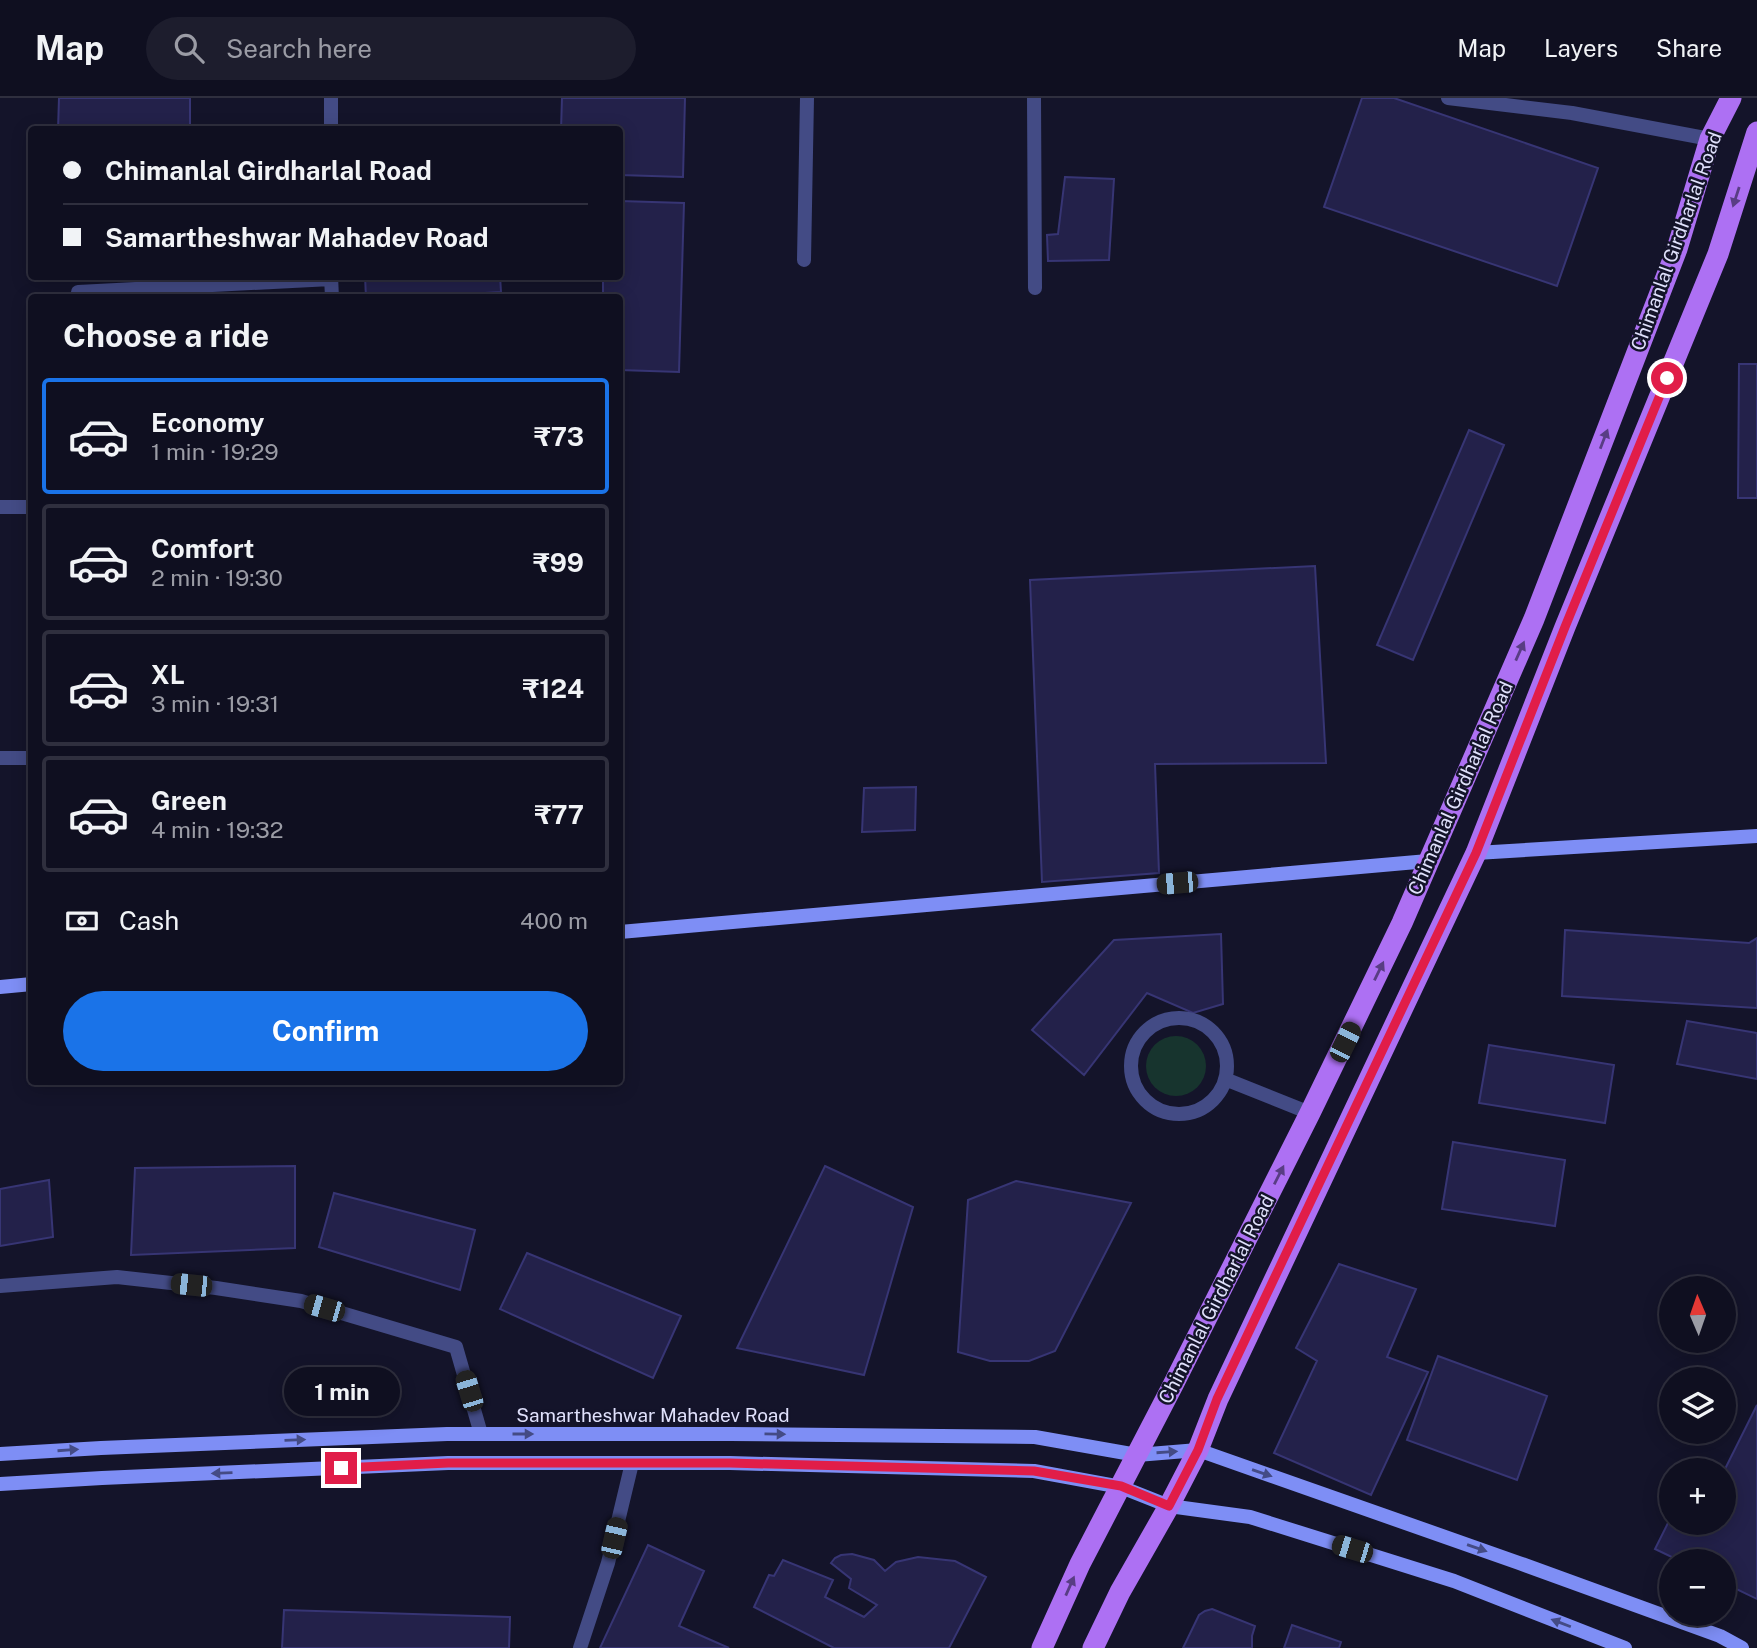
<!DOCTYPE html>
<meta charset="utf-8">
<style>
body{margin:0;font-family:"Public Sans",sans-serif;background:#1d1d2d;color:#f1f3f6;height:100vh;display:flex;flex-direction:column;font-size:26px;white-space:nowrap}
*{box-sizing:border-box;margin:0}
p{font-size:23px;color:#9b9ca5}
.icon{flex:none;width:38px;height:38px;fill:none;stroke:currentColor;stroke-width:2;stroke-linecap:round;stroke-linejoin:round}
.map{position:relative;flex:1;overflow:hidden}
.details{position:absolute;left:28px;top:196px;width:595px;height:791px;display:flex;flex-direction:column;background:#0f0f20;border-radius:7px;box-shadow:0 4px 18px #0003,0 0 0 2px #2f2f3e}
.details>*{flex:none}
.top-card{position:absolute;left:28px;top:28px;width:595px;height:154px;border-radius:7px;box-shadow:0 4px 18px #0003,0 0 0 2px #2f2f3e;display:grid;align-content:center;height:154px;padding:0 35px;background:#0f0f20}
.needle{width:46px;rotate:358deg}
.controls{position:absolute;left:1659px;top:1178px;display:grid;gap:14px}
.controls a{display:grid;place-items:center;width:77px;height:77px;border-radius:50%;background:#0f0f20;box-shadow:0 4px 18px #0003,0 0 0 2px #2f2f3e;font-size:35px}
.end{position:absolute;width:32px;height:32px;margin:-16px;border:9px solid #e11d48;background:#fff;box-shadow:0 0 0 4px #fff}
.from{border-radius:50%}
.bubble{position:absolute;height:49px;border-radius:24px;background:#0f0f20;box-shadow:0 4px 18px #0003,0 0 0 2px #2f2f3e;font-size:23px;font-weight:700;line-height:49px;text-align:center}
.car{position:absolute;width:21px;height:42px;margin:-21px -10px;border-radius:9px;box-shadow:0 0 5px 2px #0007;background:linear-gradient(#222 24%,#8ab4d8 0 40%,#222 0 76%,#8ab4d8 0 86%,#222 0)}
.top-card b{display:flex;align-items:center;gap:24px;height:66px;font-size:26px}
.top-card b+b{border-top:2px solid #2f2f3e}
.top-card i{width:18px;height:18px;background:#f1f3f6}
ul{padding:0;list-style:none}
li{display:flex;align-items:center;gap:21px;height:116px;margin:0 14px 10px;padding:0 21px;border:4px solid #2f2f3e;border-radius:7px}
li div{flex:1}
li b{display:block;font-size:26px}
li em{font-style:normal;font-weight:700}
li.active{border-color:#1a73e8}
li>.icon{width:63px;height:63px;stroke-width:1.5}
h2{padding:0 35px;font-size:32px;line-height:84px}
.pay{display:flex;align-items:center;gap:18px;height:77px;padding:0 35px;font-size:26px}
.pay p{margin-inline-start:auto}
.action{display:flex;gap:14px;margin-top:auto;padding:14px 35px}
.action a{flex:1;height:80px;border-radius:42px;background:#1a73e8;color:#fff;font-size:28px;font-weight:700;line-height:80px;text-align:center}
header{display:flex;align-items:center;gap:42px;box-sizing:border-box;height:98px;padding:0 35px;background:#0f0f20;border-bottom:2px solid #2f2f3e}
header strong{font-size:33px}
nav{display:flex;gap:38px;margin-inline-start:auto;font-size:24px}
.search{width:490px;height:63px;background:#1d1d2d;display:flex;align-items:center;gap:18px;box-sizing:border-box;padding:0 24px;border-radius:38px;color:#9b9ca5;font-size:26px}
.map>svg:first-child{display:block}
.green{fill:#17342e}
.building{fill:#23214a;stroke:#373574;stroke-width:2}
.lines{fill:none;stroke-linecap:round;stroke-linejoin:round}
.lane{stroke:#434b85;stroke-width:14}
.street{stroke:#434b85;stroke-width:14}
.secondary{stroke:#7e8ef5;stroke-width:14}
.primary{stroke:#ad70f3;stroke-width:21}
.oneway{fill:#593d84}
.oneway2{fill:#444b85}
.route{stroke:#e11d48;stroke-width:9}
.labels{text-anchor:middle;stroke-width:5;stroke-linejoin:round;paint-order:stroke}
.street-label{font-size:19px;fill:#e0e1fc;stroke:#14142a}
</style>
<header>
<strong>Map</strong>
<div class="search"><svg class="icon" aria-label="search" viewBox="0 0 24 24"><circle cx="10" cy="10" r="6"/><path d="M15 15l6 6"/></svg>Search here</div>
<nav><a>Map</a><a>Layers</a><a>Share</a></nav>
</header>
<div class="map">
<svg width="1757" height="1550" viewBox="0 0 1757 1550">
<rect width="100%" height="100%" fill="#14142a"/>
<path class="green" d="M1146 968a30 30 0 1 1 60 0a30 30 0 1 1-60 0Z"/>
<path class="building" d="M59,0H190V32H58Z
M562,0H685L683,79L620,77V32H561Z
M1362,0H1394L1598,70L1557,188L1324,109Z
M1065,79L1114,81L1109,162L1048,163L1047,137L1058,136Z
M620,103L684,105L679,274L620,272V200H603V178H620Z
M365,178H500L501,194L402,200H366Z
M1739,266H1757V400H1738Z
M1469,332L1504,347L1413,562L1377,547Z
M1315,468L1326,665L1155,666L1159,775L1042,784L1030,482Z
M916,689L915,732L862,734L864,690Z
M1565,832L1749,845L1757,840V910L1562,898Z
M1221,836L1223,906L1193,915L1147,895L1084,977L1032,932L1114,842Z
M1687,923L1757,935V981L1677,966Z
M1489,947L1614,967L1605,1025L1479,1005Z
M1453,1044L1565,1062L1555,1128L1442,1111Z
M295,1068V1150L131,1157L135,1070Z
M825,1068L913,1109L864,1277L737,1250Z
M49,1082L53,1139L0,1148V1091Z
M1016,1083L1131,1105L1055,1253L1029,1263H990L958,1254L968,1102Z
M334,1095L475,1132L460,1192L319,1149Z
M527,1155L681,1218L653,1280L500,1211Z
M1339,1166L1416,1191L1387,1259L1428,1274L1371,1397L1274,1355L1317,1263L1296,1250Z
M1438,1258L1547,1298L1517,1382L1407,1342Z
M1757,1307V1501L1724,1485V1463H1680L1655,1451L1671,1419V1424H1724V1373Z
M648,1447L704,1473L679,1528L729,1550H600Z
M852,1456L874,1462L885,1473L896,1464L918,1459L955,1463L986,1479L949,1550H834L754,1509L769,1477L774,1478L783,1462L833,1482L825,1499L864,1519L877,1507L849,1490L851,1481L831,1465L835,1460L841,1457Z
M1212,1511L1255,1528L1252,1538V1550H1183L1199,1517L1205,1513Z
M284,1512L510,1519L509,1550H282Z
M1292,1527L1341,1544L1339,1550H1284Z"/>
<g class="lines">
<path class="lane" d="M1131 968a48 48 0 1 1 96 0a48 48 0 1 1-96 0Z
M1225,981L1310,1015
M580,1550L608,1465L632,1365"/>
<path class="street" d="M331,0V32
M1034,0L1035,190
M1448,0L1572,15L1710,41
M804,162L807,0
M331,178L332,200
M78,194L331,181
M0,409H32
M0,660H32
M0,1188L117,1179L216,1190L301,1203L456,1249L481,1336"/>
<path class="secondary" d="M1476,755L1757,738
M620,834L1428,763
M0,889L32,886
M0,1356L101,1350L447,1336H730L1035,1339L1137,1357L1198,1352L1519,1465L1720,1538L1742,1550
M0,1386L102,1380L448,1365H730L1034,1373L1121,1389L1169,1408L1250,1419L1454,1483L1625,1550"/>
<path class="primary" d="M1042,1550L1080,1466L1173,1287L1310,1015L1402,825L1534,521L1677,151L1710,41L1731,0
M1093,1550L1120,1494L1169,1408L1198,1352L1218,1301L1476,755L1565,529L1718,156L1757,34"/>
</g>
<defs><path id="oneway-solid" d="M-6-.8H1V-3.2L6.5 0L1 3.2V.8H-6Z" transform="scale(1.75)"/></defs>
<g class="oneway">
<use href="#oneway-solid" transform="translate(1736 99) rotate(108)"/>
<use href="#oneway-solid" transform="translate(1604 341) rotate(-69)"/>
<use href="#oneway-solid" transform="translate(1520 553) rotate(-66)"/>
<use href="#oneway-solid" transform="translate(1379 873) rotate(-64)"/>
<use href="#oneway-solid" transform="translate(1279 1077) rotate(-63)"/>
<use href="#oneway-solid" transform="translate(1070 1488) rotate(-66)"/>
</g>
<g class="oneway2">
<use href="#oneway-solid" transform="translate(523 1336)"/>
<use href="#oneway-solid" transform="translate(775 1336) rotate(1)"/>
<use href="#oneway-solid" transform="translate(295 1342) rotate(-2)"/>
<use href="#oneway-solid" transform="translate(68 1352) rotate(-4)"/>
<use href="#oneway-solid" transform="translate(1167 1354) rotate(-4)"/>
<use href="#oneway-solid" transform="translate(222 1375) rotate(178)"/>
<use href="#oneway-solid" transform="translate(1262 1375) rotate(19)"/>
<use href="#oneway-solid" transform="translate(1477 1450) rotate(19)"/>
<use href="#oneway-solid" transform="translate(1561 1525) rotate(-159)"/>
</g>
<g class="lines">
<path class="route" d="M341,1370L448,1365H730L1034,1373L1121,1388L1169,1408L1198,1352L1217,1301L1476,755L1565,529L1667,280"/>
</g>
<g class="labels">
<g class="street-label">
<text transform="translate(1676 143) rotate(-70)" y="7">Chimanlal Girdharlal Road</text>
<text transform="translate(1460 690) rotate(-66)" y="7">Chimanlal Girdharlal Road</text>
<text transform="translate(1216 1201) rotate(-63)" y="7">Chimanlal Girdharlal Road</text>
<text x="653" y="1324">Samartheshwar Mahadev Road</text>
</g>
</g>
</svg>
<div class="controls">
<a><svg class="needle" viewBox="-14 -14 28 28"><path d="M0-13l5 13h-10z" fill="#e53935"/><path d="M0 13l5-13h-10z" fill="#9b9ca5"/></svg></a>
<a><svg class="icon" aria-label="layers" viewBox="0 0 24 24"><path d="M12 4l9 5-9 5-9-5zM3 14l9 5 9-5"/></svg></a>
<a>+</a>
<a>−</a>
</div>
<i class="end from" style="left:1667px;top:280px"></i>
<i class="end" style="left:341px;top:1370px"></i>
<div class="bubble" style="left:284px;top:1269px;width:116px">1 min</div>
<i class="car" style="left:1177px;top:785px;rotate:265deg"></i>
<i class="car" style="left:1345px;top:944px;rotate:26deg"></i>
<i class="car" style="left:191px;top:1187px;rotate:276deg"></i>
<i class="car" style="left:324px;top:1210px;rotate:286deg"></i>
<i class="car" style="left:469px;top:1293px;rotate:343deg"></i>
<i class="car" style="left:614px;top:1440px;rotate:13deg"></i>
<i class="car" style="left:1352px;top:1451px;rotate:287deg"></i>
<div class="top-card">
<b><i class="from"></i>Chimanlal Girdharlal Road</b>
<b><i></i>Samartheshwar Mahadev Road</b>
</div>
<section class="details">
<h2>Choose a ride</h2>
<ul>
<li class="active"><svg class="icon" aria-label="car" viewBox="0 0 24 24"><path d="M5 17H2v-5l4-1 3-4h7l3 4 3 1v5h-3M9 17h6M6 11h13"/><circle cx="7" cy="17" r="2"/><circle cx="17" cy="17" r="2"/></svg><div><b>Economy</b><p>1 min · 19:29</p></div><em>₹73</em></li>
<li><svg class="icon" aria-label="car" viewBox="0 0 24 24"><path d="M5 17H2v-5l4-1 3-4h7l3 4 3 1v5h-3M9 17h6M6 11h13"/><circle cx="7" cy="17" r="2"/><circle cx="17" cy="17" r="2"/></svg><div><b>Comfort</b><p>2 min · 19:30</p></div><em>₹99</em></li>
<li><svg class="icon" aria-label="car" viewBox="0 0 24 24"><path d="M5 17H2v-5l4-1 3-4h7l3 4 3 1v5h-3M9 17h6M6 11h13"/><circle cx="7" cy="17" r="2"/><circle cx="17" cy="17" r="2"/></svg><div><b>XL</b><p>3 min · 19:31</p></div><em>₹124</em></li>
<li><svg class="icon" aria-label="car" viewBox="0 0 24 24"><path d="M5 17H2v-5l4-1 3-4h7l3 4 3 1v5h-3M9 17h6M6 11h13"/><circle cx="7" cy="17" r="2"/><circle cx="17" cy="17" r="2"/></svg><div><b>Green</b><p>4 min · 19:32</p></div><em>₹77</em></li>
</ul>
<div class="pay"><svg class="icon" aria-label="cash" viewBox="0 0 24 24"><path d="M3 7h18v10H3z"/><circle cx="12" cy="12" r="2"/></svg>Cash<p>400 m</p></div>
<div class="action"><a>Confirm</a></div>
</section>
</div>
